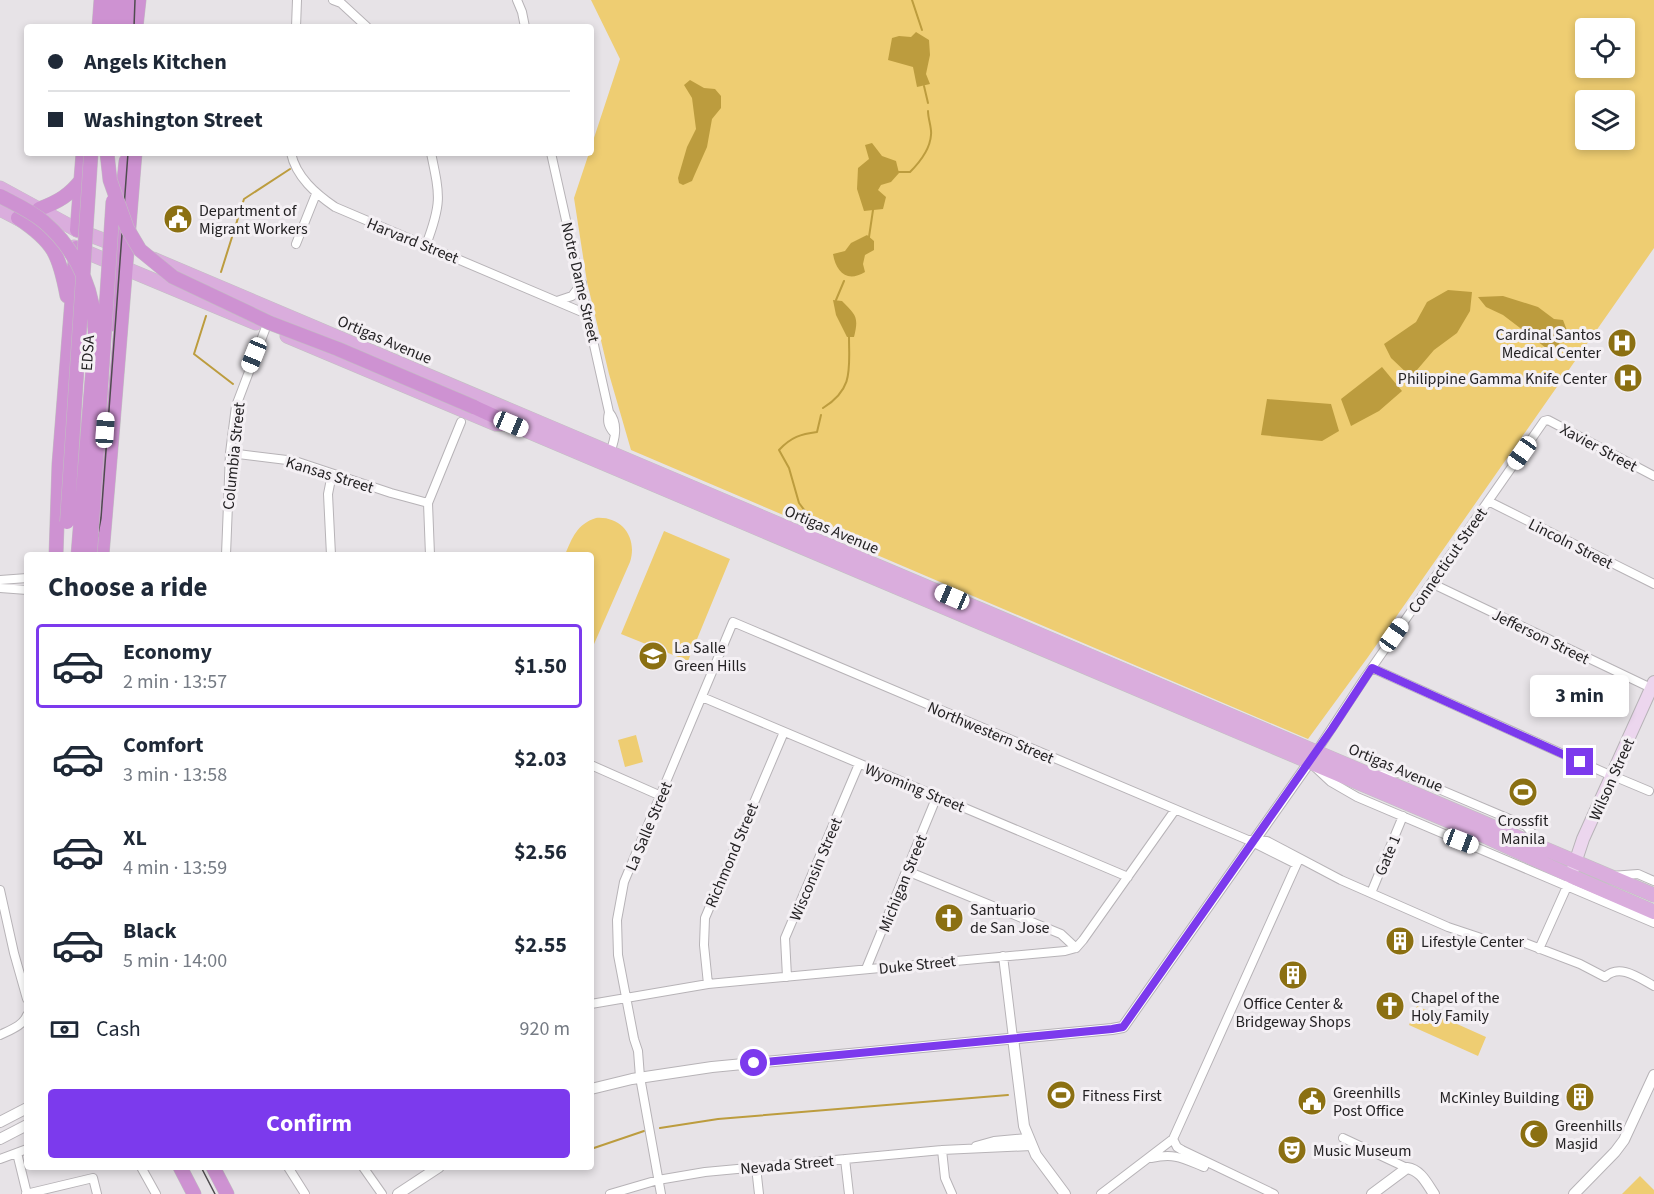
<!DOCTYPE html>
<meta charset="utf-8">
<style>
body{margin:0;font-family:"Source Sans 3",sans-serif;background:#f2f2f3;color:#1f2937;height:100vh;display:flex;flex-direction:column;font-size:22px;white-space:nowrap}
*{box-sizing:border-box;margin:0}
p{font-size:20px;color:#747a83}
.icon{flex:none;width:33px;height:33px;fill:none;stroke:currentColor;stroke-width:2;stroke-linecap:round;stroke-linejoin:round}
.map{position:relative;flex:1;overflow:hidden}
.drawer{position:absolute;left:24px;top:552px;width:570px;height:618px;display:flex;flex-direction:column;background:#fff;border-radius:6px;box-shadow:0 3px 9px #0003}
.drawer>*{flex:none}
.guide{position:absolute;left:24px;top:24px;width:570px;height:132px;border-radius:6px;box-shadow:0 3px 9px #0003;display:grid;align-content:center;height:132px;padding:0 24px;background:#fff}
.tools{position:absolute;left:1575px;top:18px;display:grid;gap:12px}
.tools a{display:grid;place-items:center;width:60px;height:60px;border-radius:6px;background:#fff;box-shadow:0 3px 9px #0003;font-size:30px}
.end{position:absolute;width:27px;height:27px;margin:-14px;border:8px solid #7c3aed;background:#fff;box-shadow:0 0 0 3px #fff}
.from{border-radius:50%}
.bubble{position:absolute;height:42px;border-radius:6px;background:#fff;box-shadow:0 3px 9px #0003;font-size:20px;font-weight:700;line-height:42px;text-align:center}
.car{position:absolute;width:18px;height:36px;margin:-18px -9px;border-radius:8px;box-shadow:0 0 4px 2px #0007;background:linear-gradient(#fff 24%,#345 0 40%,#fff 0 76%,#345 0 86%,#fff 0)}
.guide b{display:flex;align-items:center;gap:21px;height:57px;font-size:22px}
.guide b+b{border-top:2px solid #e0e1e3}
.guide i{width:15px;height:15px;background:#1f2937}
ul{padding:0;list-style:none}
li{display:flex;align-items:center;gap:18px;height:84px;margin:0 12px 9px;padding:0 12px;border:3px solid transparent;border-radius:6px}
li div{flex:1}
li b{display:block;font-size:22px}
li em{font-style:normal;font-weight:700}
li.selected{border-color:#7c3aed}
li>.icon{width:54px;height:54px;stroke-width:1.5}
h2{padding:0 24px;font-size:27px;line-height:72px}
.pay{display:flex;align-items:center;gap:15px;height:66px;padding:0 24px;font-size:22px}
.pay p{margin-inline-start:auto}
.button{display:flex;gap:12px;margin-top:auto;padding:12px 24px}
.button a{flex:1;height:69px;border-radius:6px;background:#7c3aed;color:#fff;font-size:24px;font-weight:700;line-height:69px;text-align:center}
.map>svg:first-child{display:block}
.green{fill:#eecd72;fill-rule:evenodd}
.water{fill:#bc9c3e}
.lines{fill:none;stroke-linecap:round;stroke-linejoin:round}
.stream{stroke:#bc9c3e;stroke-width:2}
.minor-casing{stroke:#b7b3b7;stroke-width:10}
.tertiary-casing{stroke:#b7b3b7;stroke-width:12}
.secondary-casing{stroke:#b7b3b7;stroke-width:14}
.primary-casing{stroke:#c2c1c2;stroke-width:15}
.trunk-casing{stroke:#c2c1c2;stroke-width:15}
.minor{stroke:#fff;stroke-width:8}
.tertiary{stroke:#fff;stroke-width:10}
.secondary{stroke:#ecd6ee;stroke-width:12}
.primary{stroke:#daaddd;stroke-width:14}
.trunk{stroke:#ce92d2;stroke-width:14}
.tram{stroke:#4f4c4f;stroke-width:1.5}
.trunk-bridge-casing{stroke:#c2c1c2;stroke-width:15;stroke-linecap:butt}
.trunk-bridge{stroke:#ce92d2;stroke-width:14}
.route{stroke:#7c3aed;stroke-width:8}
.labels{text-anchor:middle;stroke-width:6;stroke-linejoin:round;paint-order:stroke}
.poi-label{font-size:16px;fill:#242224;stroke:#f4f0f4;text-anchor:start}
.street-label{font-size:16px;fill:#242224;stroke:#f4f0f4}
</style>
<div class="map">
<svg width="1654" height="1194" viewBox="0 0 1654 1194">
<rect width="100%" height="100%" fill="#e7e3e7"/>
<path class="green" d="M591,0H1654V248L1368,657L1308,739L631,450L609,374L587,282L574,198L589,153H591V147L620,59ZM1586,28H1624V68H1586ZM1586,100H1624V140H1586Z
M596,518C621,516 638,537 630,562L591,651V555H565C572,538 577,524 596,518Z
M664,531L730,559L688,661L621,634Z
M636,735L643,762L625,767L618,740Z
M1417,1006L1486,1037L1478,1056L1409,1025Z
M1640,1176L1654,1190V1194H1622Z"/>
<path class="water" d="M916,32L929,40L930,55L926,74L930,84L917,87L913,67L888,60L892,38L899,36L911,37Z
M690,80L704,88L715,89L721,96V108L712,119L707,147L695,174L692,181L683,185L679,183L678,178L687,147L696,129L692,98L684,85Z
M872,143L882,156L896,161L899,173L891,182L881,185L878,190L886,197L883,209L864,211L857,189L858,168L869,159L865,145Z
M867,235L874,241V250L865,255L863,264L865,272C847,283 836,272 833,254L845,251L851,243Z
M1448,290L1472,292L1470,311L1457,333L1434,350L1411,377L1391,358L1384,344L1416,322L1427,302Z
M1503,296L1538,307L1554,319L1563,320L1568,333L1559,344L1550,351L1503,315L1486,307L1478,297Z
M833,300L842,301C856,315 859,317 854,337H847L836,315Z
M1382,367L1402,391L1379,411L1351,426L1341,399Z
M1267,399L1331,404L1339,431L1322,441L1261,435Z"/>
<g class="lines">
<path class="stream" d="M912,0L922,30
M924,86L928,103
M898,172H910C920,162 930,150 931,135C932,128 928,119 928,111
M869,237L873,210
M221,272L244,199L290,169
M836,300L844,281
M206,316L194,354L233,384
M823,408C854,389 849,369 849,337
M821,415L817,432C801,434 791,437 779,450L789,468L799,503L808,515L828,529
M660,1128L718,1119L1008,1095
M591,1149L644,1131"/>
<g class="minor-casing">
<path id="minor" d="M333,0L341,3L367,27
M517,0L522,12L525,27
M296,27L297,0
M291,153C296,177 316,194 335,207L589,315
M551,153L609,412C607,421 608,426 614,433
M296,244L316,194
M426,245C442,203 440,196 431,153
M557,301L572,296L582,283
M609,412C619,424 615,439 610,453
M230,453L295,461L391,493L428,503
M1488,501L1654,584
M226,555L230,453L236,406L266,327
M331,555L328,494L332,474
M430,555L428,503L461,422
M0,580L27,578
M1431,583L1651,688
M0,588L27,590
M1372,668L1612,776
M702,697L1128,877
M1316,752L1366,676L1544,421L1548,420L1654,476
M591,765L661,796
M1316,768L1331,782L1357,797L1654,923
M1374,775L1401,773L1526,826L1532,833L1538,845
M1618,778L1649,791
M1250,840L1267,841L1341,880L1448,927L1490,941L1525,943L1580,964L1605,977C1620,963 1639,978 1654,986
M907,871L1061,934L1076,948
M1611,876L1638,874L1654,881
M0,890L14,953L27,999
M1371,893L1403,816
M1539,949L1569,882
M1003,956L1013,1038
M866,969L937,796
M787,977L785,938L859,764
M708,984L704,945L705,918L784,732
M591,1004L708,984L1065,951L1076,948L1083,940L1175,810
M0,1035C10,1030 23,1026 27,1015
M1343,1138L1407,1168
M1173,1139L1177,1147L1182,1150L1274,1194
M976,1146L994,1141L1028,1138
M942,1150L945,1178L952,1194
M17,1153L27,1194
M1151,1158C1175,1153 1182,1158 1204,1167
M0,1159L27,1149
M845,1159L849,1194
M141,1167L156,1194
M288,1167L305,1194
M363,1167L382,1194
M756,1167L759,1194
M26,1194L93,1178L97,1194
M610,1194L658,1180L705,1172L942,1150L1031,1146
M661,1194L640,1077L638,1051L634,1039L618,955L617,920L624,882L733,622L1248,840L1296,864
M1101,1194L1173,1139L1298,861"/>
</g>
<g class="tertiary-casing">
<path id="tertiary" d="M1013,1038L1024,1126L1036,1155L1065,1194
M591,1089L632,1079L712,1067L1112,1029L1123,1027L1313,757
M0,1122L27,1108
M0,1139L27,1125
M398,1194L439,1167
M1372,1194L1407,1168C1421,1170 1427,1184 1434,1194
M1574,1194L1615,1152L1624,1140L1654,1075"/>
</g>
<g class="secondary-casing">
<path id="secondary" d="M1573,869L1583,839L1654,682"/>
</g>
<g class="primary-casing">
<path id="primary" d="M0,188L77,230L119,246
M0,209L27,223
M74,247L256,323
M153,259L1654,895
M287,336L496,424H511L1482,835L1571,876L1654,912"/>
</g>
<g class="trunk-casing">
<path id="trunk" d="M127,25L128,0
M99,27L101,0
M113,27L114,0
M136,27L139,0
M39,209C58,202 70,195 82,179
M18,218C54,242 59,254 67,296
M77,230L83,153
M112,324L115,263L126,161
M474,407L511,424
M56,555L59,464L76,248
M102,555C113,421 125,287 135,153
M180,1167L194,1194
M213,1167L227,1194"/>
</g>
<use href="#minor" class="minor"/>
<use href="#tertiary" class="tertiary"/>
<use href="#secondary" class="secondary"/>
<use href="#primary" class="primary"/>
<use href="#trunk" class="trunk"/>
<path class="tram" d="M134,27L135,0
M94,555L101,518L128,153
M201,1167L215,1194"/>
<g class="trunk-bridge-casing">
<path id="trunk-bridge" d="M107,153L110,180L127,228L140,250L173,277L270,323L338,349L474,407
M0,196C15,204 31,211 44,222C79,252 97,296 95,342L78,555
M67,522L91,153
M90,555L113,201"/>
</g>
<use href="#trunk-bridge" class="trunk-bridge"/>
</g>
<g class="lines">
<path class="route" d="M754,1063L1112,1029L1123,1027L1332,729L1372,668L1580,762"/>
</g>
<defs>
<g id="civic-disc" transform="scale(1.5)"><circle r="9.5" fill="#8b7012" stroke="#f4f0f4"/><path d="M-.6-6.5H3V-4.5H.6V-3L4-1V1h2V6H-6V1h2V-1L-.6-3ZM-1.2 2.5V6h2.4V2.5Z" fill="#fff"/></g>
<g id="hospital-disc" transform="scale(1.5)"><circle r="9.5" fill="#8b7012" stroke="#f4f0f4"/><path d="M-5-5h3v3.5h4V-5h3V5h-3V1.5h-4V5h-3Z" fill="#fff"/></g>
<g id="school-disc" transform="scale(1.5)"><circle r="9.5" fill="#8b7012" stroke="#f4f0f4"/><path d="M0-5L7-2L0 1L-7-2ZM-4 1L0 2.5L4 1V4Q0 6-4 4Z" fill="#fff"/></g>
<g id="stadium-disc" transform="scale(1.5)"><circle r="9.5" fill="#8b7012" stroke="#f4f0f4"/><path d="M0-5a6.5 5 0 1 0 0 10a6.5 5 0 1 0 0-10ZM-3.5-1.8h7v3.6h-7Z" fill="#fff"/></g>
<g id="church-disc" transform="scale(1.5)"><circle r="9.5" fill="#8b7012" stroke="#f4f0f4"/><path d="M-1.2-6h2.4v3.5h3.3v2.4h-3.3V6h-2.4V-.1h-3.3v-2.4h3.3Z" fill="#fff"/></g>
<g id="building-disc" transform="scale(1.5)"><circle r="9.5" fill="#8b7012" stroke="#f4f0f4"/><path d="M-4-6H4V6H1V3H-1V6H-4ZM-2.5-4.3h1.7v1.8h-1.7ZM.8-4.3h1.7v1.8H.8ZM-2.5-1h1.7V.8h-1.7ZM.8-1h1.7V.8H.8Z" fill="#fff"/></g>
<g id="mosque-disc" transform="scale(1.5)"><circle r="9.5" fill="#8b7012" stroke="#f4f0f4"/><path d="M3.5-4.9A6 6 0 1 0 3.5 4.9A5 5 0 1 1 3.5-4.9Z" fill="#fff"/></g>
<g id="theatre-disc" transform="scale(1.5)"><circle r="9.5" fill="#8b7012" stroke="#f4f0f4"/><path d="M-5-5.5Q0-4 5-5.5V0Q5 5 0 6Q-5 5-5 0ZM-3.3-2.5H-1v1.5H-3.3ZM1-2.5H3.3v1.5H1ZM-2.8 1Q0 5.5 2.8 1Z" fill="#fff"/></g>
</defs>
<g fill-rule="evenodd">
<use href="#civic-disc" x="178" y="219"/>
<use href="#hospital-disc" x="1622" y="343"/>
<use href="#hospital-disc" x="1628" y="378"/>
<use href="#school-disc" x="653" y="656"/>
<use href="#stadium-disc" x="1523" y="792"/>
<use href="#church-disc" x="949" y="918"/>
<use href="#building-disc" x="1400" y="941"/>
<use href="#building-disc" x="1293" y="975"/>
<use href="#church-disc" x="1390" y="1006"/>
<use href="#stadium-disc" x="1061" y="1095"/>
<use href="#building-disc" x="1580" y="1097"/>
<use href="#civic-disc" x="1312" y="1101"/>
<use href="#mosque-disc" x="1534" y="1134"/>
<use href="#theatre-disc" x="1292" y="1150"/>
</g>
<g class="labels">
<g class="poi-label">
<text x="199" y="216">Department of<tspan x="199" dy="18">Migrant Workers</tspan></text>
<text x="1601" y="340" text-anchor="end">Cardinal Santos<tspan x="1601" dy="18">Medical Center</tspan></text>
<text x="1607" y="384" text-anchor="end">Philippine Gamma Knife Center</text>
<text x="674" y="653">La Salle<tspan x="674" dy="18">Green Hills</tspan></text>
<text x="1523" y="826" text-anchor="middle">Crossfit<tspan x="1523" dy="18">Manila</tspan></text>
<text x="970" y="915">Santuario<tspan x="970" dy="18">de San Jose</tspan></text>
<text x="1421" y="947">Lifestyle Center</text>
<text x="1411" y="1003">Chapel of the<tspan x="1411" dy="18">Holy Family</tspan></text>
<text x="1293" y="1009" text-anchor="middle">Office Center &amp;<tspan x="1293" dy="18">Bridgeway Shops</tspan></text>
<text x="1333" y="1098">Greenhills<tspan x="1333" dy="18">Post Office</tspan></text>
<text x="1082" y="1101">Fitness First</text>
<text x="1559" y="1103" text-anchor="end">McKinley Building</text>
<text x="1555" y="1131">Greenhills<tspan x="1555" dy="18">Masjid</tspan></text>
<text x="1313" y="1156">Music Museum</text>
</g>
<g class="street-label">
<text transform="translate(413 240) rotate(22)" y="6">Harvard Street</text>
<text transform="translate(581 282) rotate(77)" y="6">Notre Dame Street</text>
<text transform="translate(385 339) rotate(23)" y="6">Ortigas Avenue</text>
<text transform="translate(87 353) rotate(-86)" y="6">EDSA</text>
<text transform="translate(1599 447) rotate(28)" y="6">Xavier Street</text>
<text transform="translate(233 456) rotate(-84)" y="6">Columbia Street</text>
<text transform="translate(330 474) rotate(17)" y="6">Kansas Street</text>
<text transform="translate(832 529) rotate(23)" y="6">Ortigas Avenue</text>
<text transform="translate(1571 543) rotate(27)" y="6">Lincoln Street</text>
<text transform="translate(1447 560) rotate(-55)" y="6">Connecticut Street</text>
<text transform="translate(1541 636) rotate(26)" y="6">Jefferson Street</text>
<text transform="translate(991 732) rotate(23)" y="6">Northwestern Street</text>
<text transform="translate(1396 767) rotate(23)" y="6">Ortigas Avenue</text>
<text transform="translate(1611 779) rotate(-66)" y="6">Wilson Street</text>
<text transform="translate(915 787) rotate(22)" y="6">Wyoming Street</text>
<text transform="translate(648 826) rotate(-67)" y="6">La Salle Street</text>
<text transform="translate(731 855) rotate(-67)" y="6">Richmond Street</text>
<text transform="translate(1387 855) rotate(-67)" y="6">Gate 1</text>
<text transform="translate(815 869) rotate(-67)" y="6">Wisconsin Street</text>
<text transform="translate(902 883) rotate(-68)" y="6">Michigan Street</text>
<text transform="translate(917 964) rotate(-6)" y="6">Duke Street</text>
<text transform="translate(787 1164) rotate(-5)" y="6">Nevada Street</text>
</g>
</g>
</svg>
<div class="tools">
<a><svg class="icon" aria-label="locate" viewBox="0 0 24 24"><circle cx="12" cy="12" r="6"/><path d="M12 2v4M12 18v4M2 12h4M18 12h4"/></svg></a>
<a><svg class="icon" aria-label="layers" viewBox="0 0 24 24"><path d="M12 4l9 5-9 5-9-5zM3 14l9 5 9-5"/></svg></a>
</div>
<i class="end from" style="left:754px;top:1063px"></i>
<i class="end" style="left:1580px;top:762px"></i>
<div class="bubble" style="left:1530px;top:675px;width:99px">3 min</div>
<i class="car" style="left:254px;top:355px;rotate:202deg"></i>
<i class="car" style="left:511px;top:424px;rotate:113deg"></i>
<i class="car" style="left:105px;top:430px;rotate:4deg"></i>
<i class="car" style="left:1522px;top:453px;rotate:215deg"></i>
<i class="car" style="left:952px;top:597px;rotate:293deg"></i>
<i class="car" style="left:1394px;top:635px;rotate:35deg"></i>
<i class="car" style="left:1461px;top:841px;rotate:111deg"></i>
<div class="guide">
<b><i class="from"></i>Angels Kitchen</b>
<b><i></i>Washington Street</b>
</div>
<section class="drawer">
<h2>Choose a ride</h2>
<ul>
<li class="selected"><svg class="icon" aria-label="car" viewBox="0 0 24 24"><path d="M5 17H2v-5l4-1 3-4h7l3 4 3 1v5h-3M9 17h6M6 11h13"/><circle cx="7" cy="17" r="2"/><circle cx="17" cy="17" r="2"/></svg><div><b>Economy</b><p>2 min · 13:57</p></div><em>$1.50</em></li>
<li><svg class="icon" aria-label="car" viewBox="0 0 24 24"><path d="M5 17H2v-5l4-1 3-4h7l3 4 3 1v5h-3M9 17h6M6 11h13"/><circle cx="7" cy="17" r="2"/><circle cx="17" cy="17" r="2"/></svg><div><b>Comfort</b><p>3 min · 13:58</p></div><em>$2.03</em></li>
<li><svg class="icon" aria-label="car" viewBox="0 0 24 24"><path d="M5 17H2v-5l4-1 3-4h7l3 4 3 1v5h-3M9 17h6M6 11h13"/><circle cx="7" cy="17" r="2"/><circle cx="17" cy="17" r="2"/></svg><div><b>XL</b><p>4 min · 13:59</p></div><em>$2.56</em></li>
<li><svg class="icon" aria-label="car" viewBox="0 0 24 24"><path d="M5 17H2v-5l4-1 3-4h7l3 4 3 1v5h-3M9 17h6M6 11h13"/><circle cx="7" cy="17" r="2"/><circle cx="17" cy="17" r="2"/></svg><div><b>Black</b><p>5 min · 14:00</p></div><em>$2.55</em></li>
</ul>
<div class="pay"><svg class="icon" aria-label="cash" viewBox="0 0 24 24"><path d="M3 7h18v10H3z"/><circle cx="12" cy="12" r="2"/></svg>Cash<p>920 m</p></div>
<div class="button"><a>Confirm</a></div>
</section>
</div>
